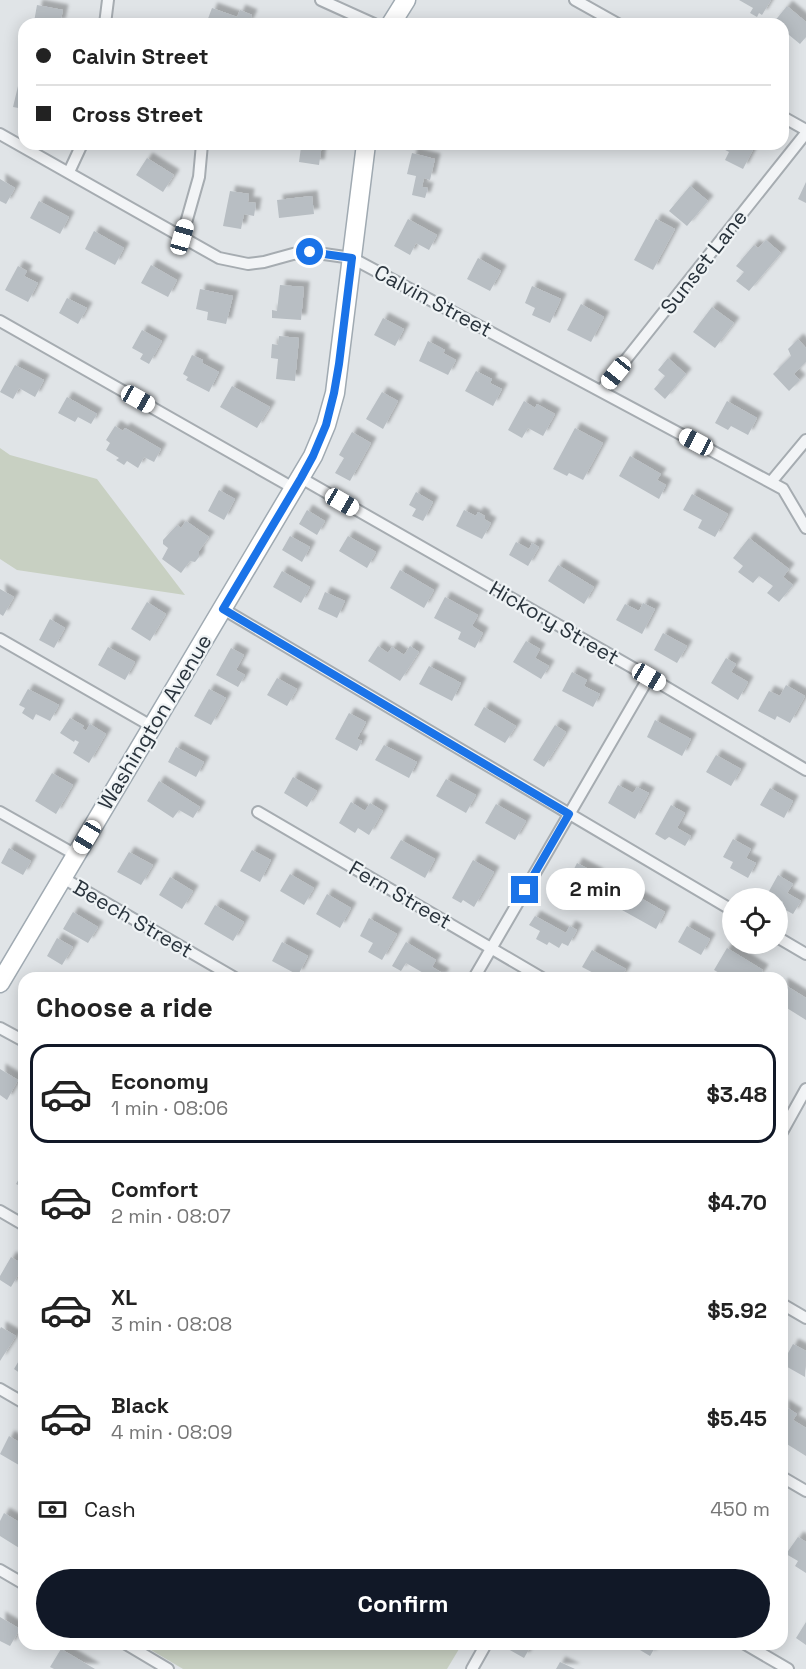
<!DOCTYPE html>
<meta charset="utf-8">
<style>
body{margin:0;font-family:"Space Grotesk",sans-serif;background:#f2f2f2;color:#222;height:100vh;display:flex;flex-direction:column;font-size:22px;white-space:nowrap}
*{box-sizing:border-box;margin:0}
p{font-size:20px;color:#767676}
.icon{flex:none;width:33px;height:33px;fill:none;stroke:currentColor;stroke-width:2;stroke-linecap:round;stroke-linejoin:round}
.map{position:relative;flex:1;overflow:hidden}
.side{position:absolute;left:18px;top:972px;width:770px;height:678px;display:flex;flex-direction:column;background:#fff;border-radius:18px;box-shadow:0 3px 15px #0003}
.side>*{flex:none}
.banner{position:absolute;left:18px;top:18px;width:771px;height:132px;border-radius:18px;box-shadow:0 3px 15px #0003;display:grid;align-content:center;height:132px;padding:0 18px;background:#fff}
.buttons{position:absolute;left:722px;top:888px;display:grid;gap:12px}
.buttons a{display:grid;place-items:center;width:66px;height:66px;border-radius:50%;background:#fff;box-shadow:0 3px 15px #0003;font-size:30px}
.end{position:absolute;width:27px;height:27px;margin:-14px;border:8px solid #1a73e8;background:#fff;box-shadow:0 0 0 3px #fff}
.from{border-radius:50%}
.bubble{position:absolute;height:42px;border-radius:21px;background:#fff;box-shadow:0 3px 15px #0003;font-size:20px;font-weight:600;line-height:42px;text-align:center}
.car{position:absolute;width:18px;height:36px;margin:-18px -9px;border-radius:8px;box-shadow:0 0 4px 2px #0007;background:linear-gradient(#fff 24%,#345 0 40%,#fff 0 76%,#345 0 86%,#fff 0)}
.banner b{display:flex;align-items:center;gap:21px;height:57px;font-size:22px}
.banner b+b{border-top:2px solid #e0e0e0}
.banner i{width:15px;height:15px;background:#222}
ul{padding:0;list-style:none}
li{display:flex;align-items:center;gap:18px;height:99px;margin:0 12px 9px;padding:0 6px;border:3px solid transparent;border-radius:18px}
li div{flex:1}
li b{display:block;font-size:22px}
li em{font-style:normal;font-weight:600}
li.current{border-color:#111827}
li>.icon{width:54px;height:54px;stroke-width:1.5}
h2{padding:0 18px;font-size:27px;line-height:72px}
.pay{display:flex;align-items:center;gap:15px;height:66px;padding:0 18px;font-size:22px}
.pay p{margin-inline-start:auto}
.button{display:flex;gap:12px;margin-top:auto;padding:12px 18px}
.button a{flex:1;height:69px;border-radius:36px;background:#111827;color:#fff;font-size:24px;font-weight:600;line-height:69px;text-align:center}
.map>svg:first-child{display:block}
.green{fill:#c8d0c2}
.building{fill:#b8bec3;filter:url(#shadow)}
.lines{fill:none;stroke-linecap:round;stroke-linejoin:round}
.minor-casing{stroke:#a6acb1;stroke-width:14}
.primary-casing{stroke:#a0aab2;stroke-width:21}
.minor{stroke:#f2f4f6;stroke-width:10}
.primary{stroke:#fff;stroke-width:18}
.route{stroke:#1a73e8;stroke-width:8}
.labels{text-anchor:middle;stroke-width:4.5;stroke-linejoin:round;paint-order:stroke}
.street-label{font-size:21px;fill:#2a343d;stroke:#eff3f5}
</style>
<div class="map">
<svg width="806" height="1669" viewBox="0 0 806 1669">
<defs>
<filter id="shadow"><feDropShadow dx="5.5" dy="-5.5" stdDeviation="1.5" flood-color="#0004"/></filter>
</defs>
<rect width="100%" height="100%" fill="#e0e4e7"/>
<path class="green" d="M0,448L10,455L97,479L185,595L17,570L0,559Z
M141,1644H462L447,1669H183Z"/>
<path class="building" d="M739,0H771L762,15L759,13L757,17L750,13L753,8Z
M37,5L63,10L60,24L34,22Z
M787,6L806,22V37L800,44L783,30V24H776L774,22Z
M212,8L237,17L240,10L252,15L248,24H206Z
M18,86L24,88V109L13,107Z
M236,144H257L256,150L236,147Z
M295,144H322L319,165L299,162L301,147L295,146Z
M714,144H756L743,169L725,160L729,152Z
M412,153L435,159L430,180L424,178L422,187L428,188L425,198L412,195L416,176L407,174Z
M147,158L174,175L163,192L136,175Z
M0,179L15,188L6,204L0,201Z
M806,182V203L798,199Z
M690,186L708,201L687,226L669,211Z
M230,191L249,194L248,202L256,203L254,216L244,214L241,229L223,226Z
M312,196L314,214L279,218L277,200Z
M39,201L69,217L60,234L30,218Z
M408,219L437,235L429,250L416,243L410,255L394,246Z
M656,219L675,229L653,270L634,260Z
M94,231L124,248L115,265L85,249Z
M766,240L781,253L749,291L736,281L744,272L736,266L754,245L758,248Z
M478,258L501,271L490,291L467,279Z
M151,265L177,280L168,297L141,283Z
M18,266L27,271L24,276L38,283L28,302L5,290Z
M280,285L304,287L301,320L272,318V310L277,311Z
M532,286L561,299L550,323L532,315L535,308L525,303Z
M200,289L233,296L226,324L207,320L208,312L196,309Z
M67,298L87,308L78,324L59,313Z
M581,304L604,317L591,342L567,330Z
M712,307L734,323L715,348L693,332Z
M383,318L404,329L395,346L374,335Z
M142,330L162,341L149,364L140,359L143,354L132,348Z
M279,336L299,338L295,381L276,379L278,359L271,358L272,344L278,345Z
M798,339L806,348V362L794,374L800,380L789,391L773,374L791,356L788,349Z
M428,341L445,350L443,353L456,360L448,375L419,361Z
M192,355L203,360L202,363L219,372L209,392L186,380L188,377L183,374Z
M668,358L686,374L665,399L654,389L665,376L658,370Z
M15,365L44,380L35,397L19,388L13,399L0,392Z
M476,371L492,379L490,383L502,389L493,406L465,391Z
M232,386L270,407L257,428L220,407Z
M382,392L398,401L383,429L366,419Z
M67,397L97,414L91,424L78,417L75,422L58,413Z
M524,401L535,408L537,404L555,414L543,436L528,428L522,438L508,430Z
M727,401L757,418L748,435L731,426L728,430L715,423Z
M115,426L123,431L125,428L161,449L154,462L144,457L138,468L127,461L124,465L116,460L119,458L106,450L110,443L106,440Z
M575,428L603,443L583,480L569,473L567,476L553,469Z
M352,432L371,443L350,481L335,473L344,458L339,455Z
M630,456L661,474L657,480L666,485L659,499L619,476Z
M219,490L235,499L224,520L208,511Z
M416,492L433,502L423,521L412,516L416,509L409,505Z
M692,494L728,514L715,537L698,528L702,520L683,510Z
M307,510L325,521L317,535L299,524Z
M464,510L476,516L478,512L485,516L484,519L491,523L482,539L456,526Z
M186,521L209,537L199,551V557L195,562L190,561L181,573L162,559L168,548L163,544V540L177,525L181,528Z
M290,536L310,547L302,562L282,550Z
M348,536L376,552L367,568L339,551Z
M749,538L789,569L783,577L793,585L779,602L767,593L773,586L759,576L753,583L738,572L743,566L733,558Z
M516,542L529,549L532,543L539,547L528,566L509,555Z
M558,565L594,587L584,604L548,581Z
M400,570L434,590L424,608L390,588Z
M282,571L310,587L301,603L273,587Z
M0,589L14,597L3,616L0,614Z
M325,592L345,601L337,618L318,609Z
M445,597L478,615L472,626L483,633L475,648L458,639L461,632L434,618Z
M147,602L166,614L150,641L131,629Z
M643,603L655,609L642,634L616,620L625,604L639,611Z
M50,619L65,628L54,648L39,640Z
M663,633L687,646L677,663L654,650Z
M526,641L540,649L535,658L549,666L541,679L513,662Z
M378,646L388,653L392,647L404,655L410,646L419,652L400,681L368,661Z
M108,647L135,662L125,680L98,665Z
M231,648L244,655L236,670L245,675L238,687L216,675Z
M726,658L736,664L731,672L748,682L738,700L711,683Z
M429,666L461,683L452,701L419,684Z
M572,672L587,680L584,686L600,694L593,707L562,691Z
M277,678L297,689L287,706L267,695Z
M786,685L805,696L790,723L777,716L775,720L758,711L769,691L780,696Z
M28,689L59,705L50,721L36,714L33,720L22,713L25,708L19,705Z
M209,689L226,698L211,725L194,716Z
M484,707L516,726L505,743L474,725Z
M349,713L366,722L357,739L362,741L357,751L335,739Z
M70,718L84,726L82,728L86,731L90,724L106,734L89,763L73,753L79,742L75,740L74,742L60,733Z
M655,720L691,739L682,756L647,737Z
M555,725L566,732L544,767L533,760Z
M384,745L417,762L409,778L375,760Z
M176,747L204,762L196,777L168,762Z
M716,755L741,769L731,786L706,772Z
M52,773L73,785L56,814L35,801Z
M293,777L317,791L307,807L284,793Z
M446,779L476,795L466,813L436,796Z
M159,781L200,807L193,818L179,810L173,818L147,801Z
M618,785L633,793L637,787L649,793L635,819L608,803Z
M770,788L793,801L784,818L760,805Z
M351,802L365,811L370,803L383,811L369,835L358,828L355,833L339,823Z
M496,804L526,821L515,840L485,823Z
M671,805L685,813L677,828L691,836L685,846L669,837L665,840L655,834Z
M733,839L751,849L746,858L756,863L748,878L730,868L733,862L723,857Z
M401,840L435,859L425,878L390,858Z
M9,848L31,861L23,875L1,863Z
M252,850L271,860L260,882L240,871Z
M129,852L153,865L141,885L117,872Z
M473,860L494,872L474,907L463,900L461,903L452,898Z
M577,863L598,874L588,893L573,885L564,902L548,893L557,876L568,881Z
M290,874L314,888L304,905L280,891Z
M778,875L793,884L787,893L801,901L793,914L780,907L783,902L768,893Z
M170,877L193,891L182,909L159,895Z
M632,893L665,912L656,929L622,910Z
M327,894L351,908L340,928L316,914Z
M215,905L244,922L233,941L204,924Z
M73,912L98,927L88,943L63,929Z
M535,916L566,933L570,926L577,930L568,946L562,943L559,948L549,942L547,945L536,939L540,931L529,925Z
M369,918L397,934L382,960L368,952L373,943L360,936Z
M687,926L710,939L701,955L678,942Z
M57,938L73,947L62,965L47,956Z
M282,942L308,956L298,975L272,961Z
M406,942L436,960L432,967L444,974L441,978H432L406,963L401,971L392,966Z
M727,948L763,970L758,978H728L714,970Z
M592,950L626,969L621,978H603L582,967Z
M782,983L806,998V1020L782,1005Z
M0,1069L18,1080L7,1100L0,1095Z
M24,1170V1188L16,1184Z
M11,1257L24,1265L11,1287L0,1280V1276Z
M1,1327L16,1336L0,1361V1329Z
M793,1344L806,1351L805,1377L782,1364Z
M24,1352V1376L14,1369Z
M783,1405L797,1414L793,1420L806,1428V1456L782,1441Z
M9,1436L24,1445V1468L0,1454Z
M4,1513L24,1525V1551L0,1536V1521Z
M798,1537L806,1542V1573L795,1566L798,1561L786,1554Z
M0,1617L20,1629L10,1646L0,1641Z
M806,1622V1645L796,1638Z
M511,1644H532L524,1658L508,1649Z
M630,1644H657L650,1656Z
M61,1649L95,1669H54L50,1667Z
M560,1662L575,1669H556Z"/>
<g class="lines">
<g class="minor-casing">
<path id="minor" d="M321,0L374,24
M575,0L618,24
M105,24L108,0
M783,117L806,130
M0,134L219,258L248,264L264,262L293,254L310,252L352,258L783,489L806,528
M69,172L82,144
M182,237L199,177L202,144
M0,321L295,489
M601,391L806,133
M301,478L649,677L806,770
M771,482L806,440
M223,609L732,910
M0,639L153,727
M0,812L76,855
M258,812L542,978
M63,878L235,978
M777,937L806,954
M474,978L649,677
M0,1028L24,1041
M782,1132L806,1089
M0,1211L24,1225
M782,1304L806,1318
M0,1389L24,1403
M782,1477L806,1491
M0,1570L24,1584
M126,1644L168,1669
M745,1644L788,1669
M472,1669L486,1644"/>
</g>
<g class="primary-casing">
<path id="primary" d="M391,24L406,0
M0,983L313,456L326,425L335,393L366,144"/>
</g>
<use href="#minor" class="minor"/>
<use href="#primary" class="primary"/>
</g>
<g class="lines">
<path class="route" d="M310,252L352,258L339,364L334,393L326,425L313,456L301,478L223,609L569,814L525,890"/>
</g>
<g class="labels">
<g class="street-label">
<text transform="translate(704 262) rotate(-52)" y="7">Sunset Lane</text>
<text transform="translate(433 301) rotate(28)" y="7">Calvin Street</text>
<text transform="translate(554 623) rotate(30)" y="7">Hickory Street</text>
<text transform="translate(155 722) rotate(-59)" y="7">Washington Avenue</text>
<text transform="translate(400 895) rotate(30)" y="7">Fern Street</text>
<text transform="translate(133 919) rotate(30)" y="7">Beech Street</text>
</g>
</g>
</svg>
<div class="buttons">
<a><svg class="icon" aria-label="locate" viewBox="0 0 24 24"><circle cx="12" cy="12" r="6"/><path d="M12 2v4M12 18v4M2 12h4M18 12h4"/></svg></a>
</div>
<i class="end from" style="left:310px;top:252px"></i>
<i class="end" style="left:525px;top:890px"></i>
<div class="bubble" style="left:546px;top:868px;width:99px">2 min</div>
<i class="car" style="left:182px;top:237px;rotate:16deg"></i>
<i class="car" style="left:616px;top:373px;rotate:219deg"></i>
<i class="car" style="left:138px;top:399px;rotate:119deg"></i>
<i class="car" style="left:696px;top:442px;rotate:298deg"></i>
<i class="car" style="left:342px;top:502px;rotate:120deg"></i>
<i class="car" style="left:649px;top:677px;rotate:120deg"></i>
<i class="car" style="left:87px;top:837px;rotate:211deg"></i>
<div class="banner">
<b><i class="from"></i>Calvin Street</b>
<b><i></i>Cross Street</b>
</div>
<section class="side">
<h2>Choose a ride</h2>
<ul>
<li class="current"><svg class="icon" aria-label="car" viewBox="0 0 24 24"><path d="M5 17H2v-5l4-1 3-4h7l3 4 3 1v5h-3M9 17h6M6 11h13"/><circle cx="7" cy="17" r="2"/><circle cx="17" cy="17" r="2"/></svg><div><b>Economy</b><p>1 min · 08:06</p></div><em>$3.48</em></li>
<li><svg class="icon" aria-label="car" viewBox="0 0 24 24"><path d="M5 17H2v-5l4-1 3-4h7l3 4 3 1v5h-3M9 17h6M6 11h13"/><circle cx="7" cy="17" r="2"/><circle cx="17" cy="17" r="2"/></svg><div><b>Comfort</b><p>2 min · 08:07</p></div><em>$4.70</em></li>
<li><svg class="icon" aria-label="car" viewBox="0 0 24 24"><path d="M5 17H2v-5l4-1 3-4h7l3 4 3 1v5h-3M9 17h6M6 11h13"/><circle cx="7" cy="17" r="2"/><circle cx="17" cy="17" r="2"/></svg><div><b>XL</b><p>3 min · 08:08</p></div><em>$5.92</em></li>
<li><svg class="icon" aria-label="car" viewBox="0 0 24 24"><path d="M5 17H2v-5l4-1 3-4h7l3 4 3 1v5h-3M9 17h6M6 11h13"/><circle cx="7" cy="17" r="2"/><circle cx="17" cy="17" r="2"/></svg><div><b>Black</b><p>4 min · 08:09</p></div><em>$5.45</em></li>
</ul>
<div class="pay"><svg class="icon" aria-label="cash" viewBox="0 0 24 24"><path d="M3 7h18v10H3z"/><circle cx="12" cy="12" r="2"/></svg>Cash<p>450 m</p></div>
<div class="button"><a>Confirm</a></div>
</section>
</div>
